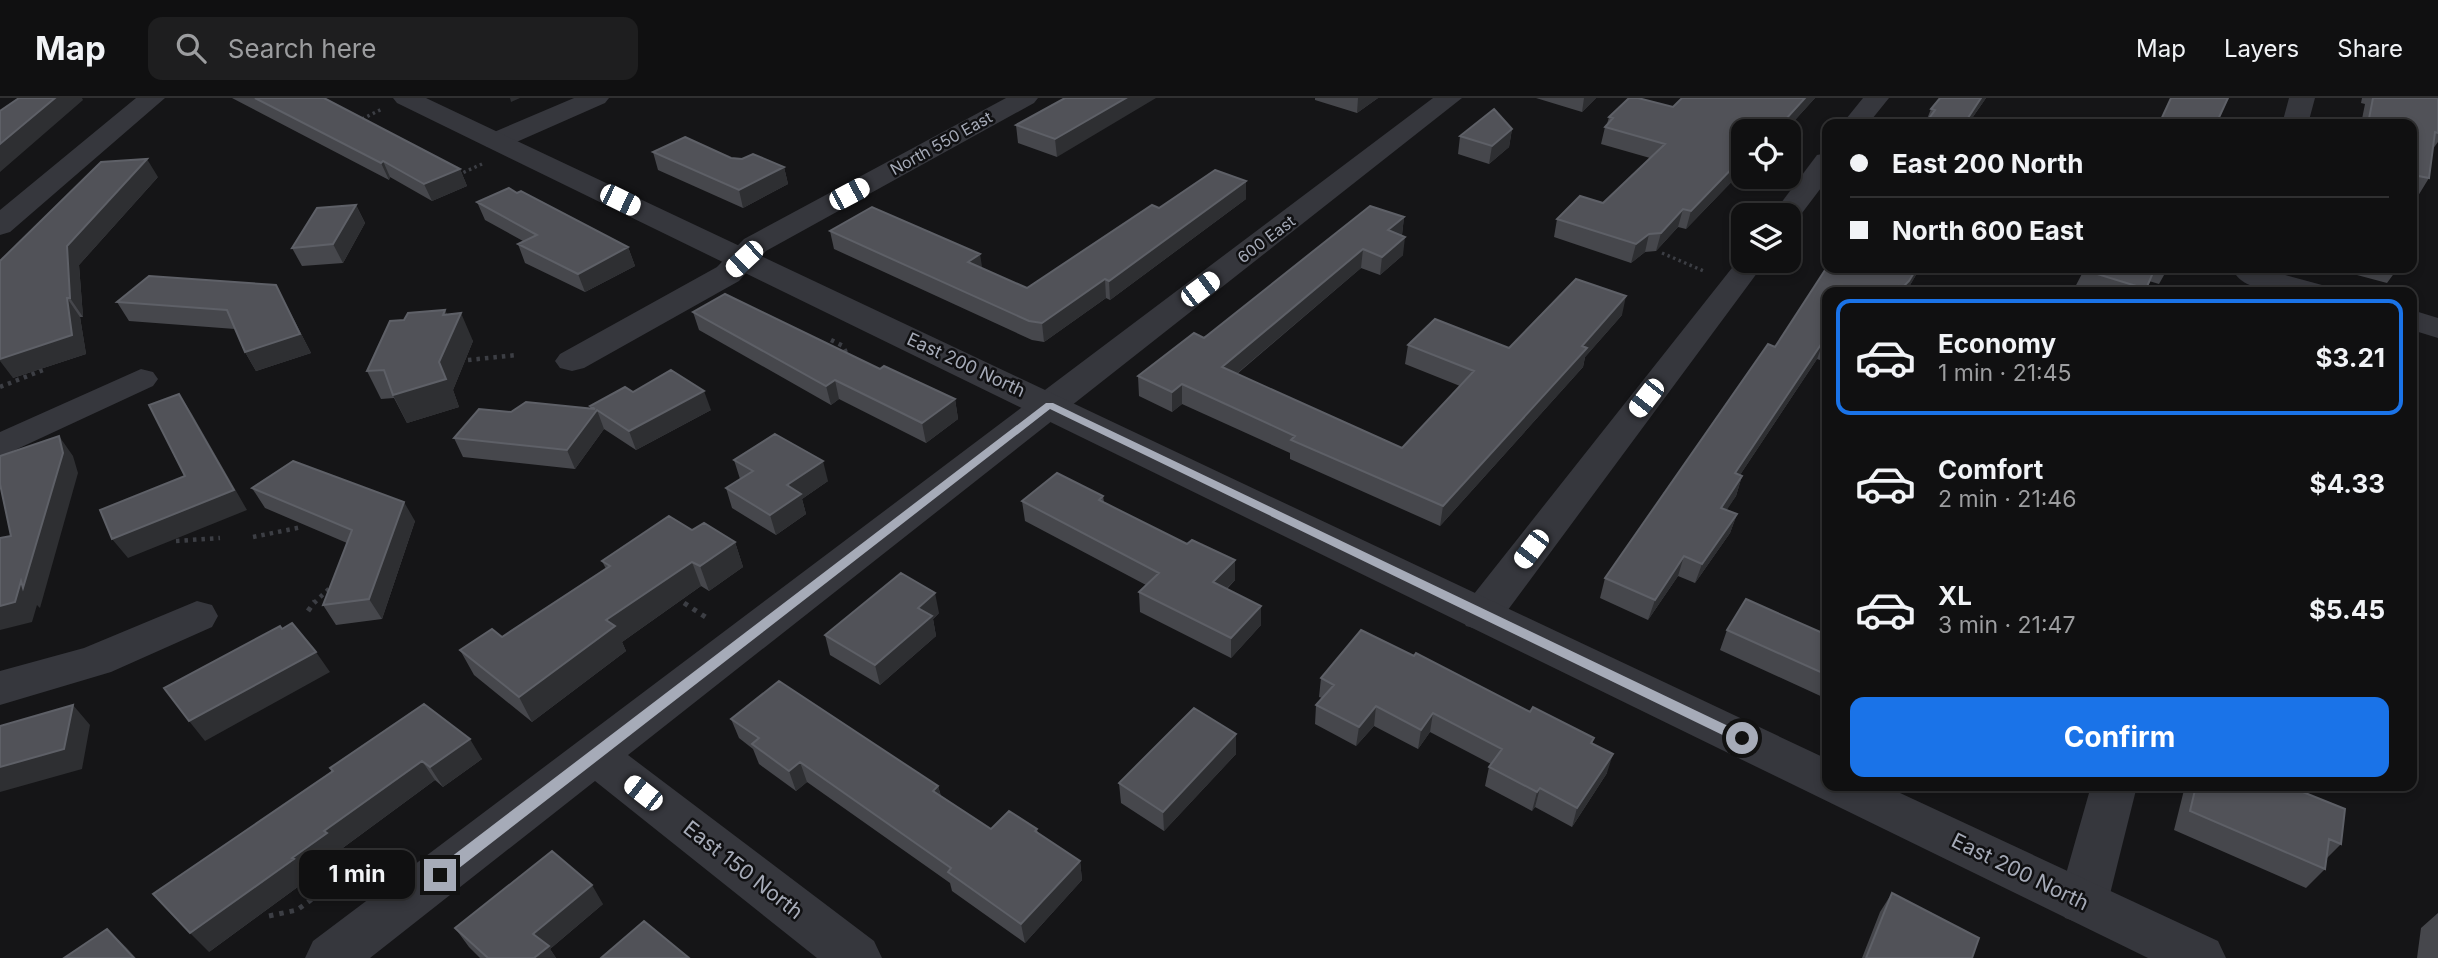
<!DOCTYPE html>
<meta charset="utf-8">
<style>
body{margin:0;font-family:Inter,sans-serif;background:#1e1e1f;color:#f1f3f6;height:100vh;display:flex;flex-direction:column;font-size:26px;white-space:nowrap}
*{box-sizing:border-box;margin:0}
p{font-size:23px;color:#9c9d9f}
.icon{flex:none;width:38px;height:38px;fill:none;stroke:currentColor;stroke-width:2;stroke-linecap:round;stroke-linejoin:round}
.map{position:relative;flex:1;overflow:hidden}
.sheet{position:absolute;left:1822px;top:189px;width:595px;height:504px;display:flex;flex-direction:column;background:#101011;border-radius:14px;box-shadow:0 4px 10px #0003,0 0 0 2px #303031}
.sheet>*{flex:none}
.top-card{position:absolute;left:1822px;top:21px;width:595px;height:154px;border-radius:14px;box-shadow:0 4px 10px #0003,0 0 0 2px #303031;display:grid;align-content:center;height:154px;padding:0 28px;background:#101011}
.controls{position:absolute;left:1731px;top:21px;display:grid;gap:14px}
.controls a{display:grid;place-items:center;width:70px;height:70px;border-radius:14px;background:#101011;box-shadow:0 4px 10px #0003,0 0 0 2px #303031;font-size:35px}
.end{position:absolute;width:32px;height:32px;margin:-16px;border:9px solid #a6abb8;background:#111;box-shadow:0 0 0 4px #111}
.from{border-radius:50%}
.bubble{position:absolute;height:49px;border-radius:14px;background:#101011;box-shadow:0 4px 10px #0003,0 0 0 2px #303031;font-size:23px;font-weight:700;line-height:49px;text-align:center}
.car{position:absolute;width:21px;height:42px;margin:-21px -10px;border-radius:9px;box-shadow:0 0 5px 2px #0007;background:linear-gradient(#fff 24%,#345 0 40%,#fff 0 76%,#345 0 86%,#fff 0)}
.top-card b{display:flex;align-items:center;gap:24px;height:66px;font-size:26px}
.top-card b+b{border-top:2px solid #303031}
.top-card i{width:18px;height:18px;background:#f1f3f6}
ul{padding:12px 0 0;list-style:none}
li{display:flex;align-items:center;gap:21px;height:116px;margin:0 14px 10px;padding:0 14px;border:4px solid transparent;border-radius:14px}
li div{flex:1}
li b{display:block;font-size:26px}
li em{font-style:normal;font-weight:700}
li.selected{border-color:#1a73e8}
li>.icon{width:63px;height:63px;stroke-width:1.5}
.button{display:flex;gap:14px;margin-top:auto;padding:14px 28px}
.button a{flex:1;height:80px;border-radius:14px;background:#1a73e8;color:#fff;font-size:28px;font-weight:700;line-height:80px;text-align:center}
header{display:flex;align-items:center;gap:42px;box-sizing:border-box;height:98px;padding:0 35px;background:#101011;border-bottom:2px solid #303031}
header strong{font-size:33px}
nav{display:flex;gap:38px;margin-inline-start:auto;font-size:24px}
.search{width:490px;height:63px;background:#1e1e1f;display:flex;align-items:center;gap:18px;box-sizing:border-box;padding:0 24px;border-radius:14px;color:#9c9d9f;font-size:26px}
.map>svg:first-child{display:block}
.lines{fill:none;stroke-linecap:round;stroke-linejoin:round}
.path-far2{stroke:#3c3e44;stroke-width:3.5;stroke-dasharray:2.5 3.5;stroke-linecap:butt}
.path-far1{stroke:#3c3e44;stroke-width:4.5;stroke-dasharray:3.5 5;stroke-linecap:butt}
.path{stroke:#3c3e44;stroke-width:5;stroke-dasharray:4.5 6;stroke-linecap:butt}
.minor{fill:#36373d;fill-rule:evenodd}
.tertiary{fill:#36373d;fill-rule:evenodd}
.wall{fill:#46474c}
.shaded-wall{fill:#2e2f32}
.building{fill:#515258;stroke:#5e6067;stroke-width:2}
.route{fill:#a6abb8}
.labels{text-anchor:middle;stroke-width:5;stroke-linejoin:round;paint-order:stroke}
.far-street-label{font-size:16px;fill:#a6abb8;stroke:#101012}
.street-label{font-size:18px;fill:#a6abb8;stroke:#101012}
.near-street-label{font-size:21px;fill:#a6abb8;stroke:#101012}
</style>
<header>
<strong>Map</strong>
<div class="search"><svg class="icon" aria-label="search" viewBox="0 0 24 24"><circle cx="10" cy="10" r="6"/><path d="M15 15l6 6"/></svg>Search here</div>
<nav><a>Map</a><a>Layers</a><a>Share</a></nav>
</header>
<div class="map">
<svg width="2438" height="860" viewBox="0 0 2438 860">
<rect width="100%" height="100%" fill="#151517"/>
<g class="lines">
<path class="path-far2" d="M362,21L382,11
M458,77L482,66
M1662,155L1706,174"/>
<path class="path-far1" d="M831,242L843,248L847,257
M468,262L517,257
M0,289L43,272
M253,439L302,429
M176,443L220,440
M314,505L335,485"/>
<path class="path" d="M684,505L710,522
M308,513L315,503
M269,818L297,812L337,783"/>
<path class="minor" d="M136,0H165L10,134L0,137V112Z
M574,0H609L605,5L505,49H487L483,43L487,37Z
M1006,0H1038L1034,5L766,153L739,183L584,270L572,273L560,270L555,263L560,256L717,169L744,141Z
M1433,0H1462L628,657L874,843L882,860H817L595,683L370,860H305L313,843Z
M1863,0H1889L1868,26H1842Z
M2289,0H2315L2308,26H2282Z
M1827,55V82L1796,123L1788,125V117H1772L1817,57Z
M1743,156V163H1766L1496,528L1481,532L1466,528L1460,517L1466,506Z
M2240,170H2259L2322,187L2327,194C2304,195 2250,197 2236,177Z
M2412,212L2438,220V240L2412,232Z
M141,271L153,274L158,281L153,288L0,359V334Z
M197,503L212,507L218,518L212,529L111,574L0,607V573L84,550Z
M2091,688H2137L2108,804L2101,820L2083,826L2065,820L2058,804Z"/>
<path class="tertiary" d="M393,0H426L1827,661V688H1885L2218,843L2226,860H2148L397,5Z"/>
</g>
<path class="wall" d="M232,0H324L460,71L467,88L432,103L390,79L389,82Z
M1065,0L1057,59L1018,45L1016,27Z
M1315,0H1378L1357,15L1315,2Z
M1536,0H1596L1582,14Z
M1682,0H1815L1785,33H1743V72L1686,131L1678,129L1656,153L1645,154L1631,165L1554,139L1557,121L1603,105L1650,60L1601,46L1605,29L1607,26L1609,19L1673,9Z
M1940,0H1986L1968,26H1925L1931,11Z
M2362,0H2438V44L2432,52L2429,80L2418,98L2412,96V26H2361L2365,6L2361,5Z
M1512,31L1509,49L1489,66L1458,56L1460,38Z
M653,54L731,60L784,69L788,86L743,110L658,72Z
M158,79L79,167L83,219H80L86,256L13,280L0,163Z
M1246,101L1110,202L1106,200L1044,244L1032,242L834,151L830,133L1027,190L1159,110Z
M477,104L628,149L635,168L585,194L525,165L518,146L523,143L485,122Z
M356,107L365,125L343,165L302,168L292,150Z
M1404,119L1402,137L1403,157L1380,177L1361,170L1237,276L1402,350L1460,288L1405,266L1408,247L1509,250L1622,217L1585,259L1583,269L1440,428L1290,361V355L1182,306L1172,314L1139,298L1138,278Z
M1827,169L1920,170L1906,194H1827V256L1823,263L1817,261L1740,377L1742,378L1736,398L1726,412L1737,416L1730,435L1695,485L1678,478L1648,522L1600,500L1605,480L1768,246L1775,249Z
M2085,170H2168L2159,186L2149,183L2144,194H2086L2074,191Z
M2343,170H2398L2387,185L2342,173Z
M276,187L311,255L256,273L245,254L235,231L129,223L117,204Z
M445,212L447,217L473,243L453,292L459,309L407,325L394,300L381,301L367,273L404,222Z
M693,214L880,271L955,301L958,321L926,345L839,301L831,307L699,232Z
M633,294L711,312L636,352L604,331L575,371L463,359L454,340L511,314L591,310L590,308Z
M734,362L828,383L802,401L806,416L776,437L732,410L726,390L740,381Z
M252,390L415,423L382,521L336,527L323,507L347,445L265,410Z
M1103,398L1104,404L1187,446L1235,462V482L1227,491L1261,508V527L1231,560L1140,514L1139,494L1146,487L1025,423L1022,403Z
M692,432L735,444L743,469L709,493L701,488L622,544L626,553L532,624L474,577L460,552L502,539L606,471L602,463Z
M939,515L933,521L936,538L880,587L830,557L825,537Z
M1727,532L1827,537V601L1720,552Z
M1321,580L1530,614L1594,640L1592,645L1607,675L1572,729L1535,709L1532,713L1485,688L1489,669L1491,666L1430,634L1418,651L1374,628L1356,648L1315,626L1316,607L1322,600L1319,599Z
M424,606L482,661L443,689L435,682L340,752L342,754L308,779L310,780L209,854L332,674L330,670Z
M731,621L938,688L941,698L991,731H1037L1038,736L1080,763L1082,782L1025,845L952,793L950,785L807,684L796,693L759,666L753,651L739,640Z
M1236,636V656L1164,733L1121,705L1119,685Z
M2185,688H2288L2341,746L2326,761L2325,771L2306,790L2174,732Z
M1892,795L1972,860H1862L1880,814Z
M603,806L550,851L556,860H480L469,849L455,830Z
M2438,815V860H2417L2421,830Z"/>
<path class="shaded-wall" d="M55,0H82L83,2L0,74V46Z
M510,0H520L511,4Z
M1126,0H1156L1057,59L1055,41Z
M1358,0H1378L1357,15Z
M1584,0H1596L1582,14Z
M1805,0H1815L1785,33H1775Z
M1981,0H1986L1968,26H1964Z
M1512,31L1509,49L1489,66L1492,48Z
M1743,59V72L1686,131L1691,113Z
M147,61L158,79L79,167L83,219L70,200L67,148Z
M383,63L390,79L389,82L381,65Z
M784,69L788,86L743,110L739,92Z
M460,71L467,88L432,103L424,86Z
M1246,83V101L1110,202L1109,183Z
M356,107L365,125L343,165L333,146Z
M1683,111L1678,129L1656,153L1661,135Z
M1404,119L1402,137L1388,132Z
M1649,136L1645,154L1631,165L1636,146Z
M1405,139L1403,157L1380,177L1382,159Z
M628,149L635,168L585,194L578,176Z
M1363,151L1361,170L1222,288V269Z
M980,156L983,175L968,164Z
M1917,170H1920L1906,194H1901L1903,189Z
M1105,181L1106,200L1044,244L1042,225Z
M276,187L311,255L256,273L245,254Z
M1626,198L1622,217L1585,259L1583,269L1440,428L1443,408Z
M67,200L80,219L86,256L13,280L0,263V261Z
M445,212L454,231L461,215L473,243L453,292L459,309L407,325L393,297L439,264L443,217Z
M1824,242L1817,261L1728,395L1735,375Z
M835,282L839,301L831,307L826,288Z
M1182,286V306L1172,314V294Z
M704,293L711,312L636,352L629,333Z
M179,296L192,316L247,412L128,460L112,441L234,392Z
M955,301L958,321L926,345L922,325Z
M597,312L604,331L575,371L567,352Z
M59,338L73,358L78,375L40,510L37,507L32,524L0,532V508Z
M823,363L828,383L802,401L806,416L776,437L770,417L787,387Z
M1742,378L1736,398L1715,430L1721,410Z
M404,404L415,423L382,521L369,501Z
M1737,416L1730,435L1695,485L1702,466Z
M735,444L743,469L709,493L700,468Z
M1684,458L1678,478L1648,522L1655,502Z
M1235,462V482L1213,504V484Z
M692,464L701,488L622,544L626,553L532,624L519,599L606,522Z
M935,495L939,515L933,521L936,538L880,587L875,567L918,510Z
M1261,508V527L1231,560V540Z
M316,554L330,574L205,643L189,623Z
M73,607L90,627L82,671L0,694V669Z
M1376,608L1374,628L1356,648L1359,629Z
M1433,615L1430,634L1418,651L1421,632Z
M1236,636V656L1164,733L1163,714Z
M470,641L482,661L443,689L430,669Z
M1613,656L1607,675L1572,729L1577,710Z
M422,663L435,682L340,752L342,754L308,779L310,780L209,854L190,835L292,760L324,733Z
M800,664L807,684L796,693L789,673Z
M938,688L943,707L933,693Z
M1540,690L1535,709L1532,713L1537,694Z
M1080,763L1082,782L1025,845L1021,826Z
M592,787L603,806L550,851L556,860H534L533,836Z
M107,831L127,850L136,860H134Z"/>
<path class="building" d="M19,0H55L0,46V13Z
M255,0H324L460,71L424,86L383,63L381,65Z
M1065,0H1126L1055,41L1016,27Z
M1629,0H1638L1673,9L1682,0H1805L1775,33H1743V59L1691,113L1683,111L1661,135L1649,136L1636,146L1557,121L1580,98L1603,105L1665,46L1605,29L1613,20L1609,19Z
M1940,0H1981L1964,26H1925L1935,12L1931,11Z
M2171,0H2228L2216,26H2159Z
M2373,0H2438V35L2435,34L2429,80L2413,77L2412,90V26H2368Z
M1494,11L1512,31L1492,48L1460,38Z
M685,39L731,60L742,61L753,56L784,69L739,92L653,54Z
M147,61L67,148L70,200H67L72,237L0,261V163L101,64Z
M1215,72L1246,83L1109,183L1105,181L1042,225L1029,223L830,133L872,109L980,156L968,164L1027,190L1152,107L1159,110Z
M509,90L517,95L521,93L628,149L578,176L518,146L537,137L477,104Z
M356,107L333,146L292,150L317,110Z
M1370,108L1404,119L1388,132L1405,139L1382,159L1363,151L1222,269L1402,350L1474,273L1408,247L1435,221L1509,250L1576,181L1626,198L1582,248L1587,250L1443,408L1291,342L1295,338L1182,286L1172,294L1138,278L1194,235L1204,240Z
M1827,169L1917,170L1909,183L1903,189L1899,188L1895,194H1827V243L1824,242L1735,375L1742,378L1721,410L1737,416L1702,466L1684,458L1655,502L1605,480L1768,246L1775,249Z
M2085,170H2155L2146,191L2084,172Z
M149,178L276,187L300,236L245,254L227,212L117,204Z
M725,196L880,271L884,268L955,301L922,325L835,282L826,288L693,214Z
M445,212L443,217L461,215L439,264L446,281L393,297L384,272L367,273L390,223L404,222L408,215Z
M671,272L704,293L629,333L597,312L567,352L454,340L479,311L511,314L526,304L595,311L590,308L625,289L633,294Z
M179,296L234,392L112,441L100,412L185,378L149,307Z
M775,336L823,363L787,387L801,396L770,417L726,390L753,373L734,362Z
M59,338L63,355L23,490L21,483L15,504L0,508V440L11,438L0,386V358Z
M293,363L404,404L369,501L323,507L352,432L252,390Z
M1057,375L1103,398L1099,402L1187,446L1192,442L1235,462L1213,484L1261,508L1231,540L1139,494L1159,475L1022,403Z
M669,418L692,432L704,425L735,444L700,468L692,464L606,522L615,528L519,599L460,552L492,531L502,539L610,468L602,463Z
M901,475L935,495L918,510L932,518L875,567L825,537Z
M1746,501L1827,537V577L1727,532Z
M292,525L316,554L189,623L164,590L280,528L282,531Z
M1361,532L1414,558L1416,555L1530,614L1533,609L1594,640L1591,645L1613,656L1577,710L1540,690L1537,694L1489,669L1502,651L1433,615L1421,632L1376,608L1359,629L1316,607L1334,587L1321,580Z
M779,583L938,688L933,693L991,731L1009,713L1037,731L1035,733L1080,763L1021,826L948,774L951,770L800,664L789,673L752,646L759,640L731,621Z
M424,606L470,641L430,669L422,663L324,733L327,735L292,760L294,761L190,835L153,796L333,673L330,670Z
M73,607L64,651L0,669V628Z
M1194,610L1236,636L1163,714L1119,685Z
M2196,688H2288L2345,711L2341,746L2329,741L2325,771L2190,713Z
M552,753L592,787L533,836L549,848L534,860H488L455,830Z
M1892,795L1979,840L1972,860H1866Z
M644,823L689,860H601Z
M107,831L134,860H64Z"/>
<path class="route" d="M1046,305H1053L1747,637L1749,640L1747,644H1737L1050,311L445,781H434V772Z"/>
<g class="labels">
<g class="far-street-label">
<text transform="translate(941 45) rotate(-29)" y="6">North 550 East</text>
<text transform="translate(1266 141) rotate(-37)" y="6">600 East</text>
</g>
<g class="street-label">
<text transform="translate(966 267) rotate(25)" y="6">East 200 North</text>
</g>
<g class="near-street-label">
<text transform="translate(743 772) rotate(38)" y="7">East 150 North</text>
<text transform="translate(2020 774) rotate(26)" y="7">East 200 North</text>
</g>
</g>
</svg>
<div class="controls">
<a><svg class="icon" aria-label="locate" viewBox="0 0 24 24"><circle cx="12" cy="12" r="6"/><path d="M12 2v4M12 18v4M2 12h4M18 12h4"/></svg></a>
<a><svg class="icon" aria-label="layers" viewBox="0 0 24 24"><path d="M12 4l9 5-9 5-9-5zM3 14l9 5 9-5"/></svg></a>
</div>
<i class="end from" style="left:1742px;top:640px"></i>
<i class="end" style="left:440px;top:777px"></i>
<div class="bubble" style="left:299px;top:752px;width:116px">1 min</div>
<i class="car" style="left:849px;top:96px;rotate:62deg"></i>
<i class="car" style="left:620px;top:102px;rotate:116deg"></i>
<i class="car" style="left:744px;top:161px;rotate:227deg"></i>
<i class="car" style="left:1200px;top:191px;rotate:53deg"></i>
<i class="car" style="left:1646px;top:300px;rotate:218deg"></i>
<i class="car" style="left:1531px;top:451px;rotate:217deg"></i>
<i class="car" style="left:643px;top:695px;rotate:308deg"></i>
<div class="top-card">
<b><i class="from"></i>East 200 North</b>
<b><i></i>North 600 East</b>
</div>
<section class="sheet">
<ul>
<li class="selected"><svg class="icon" aria-label="car" viewBox="0 0 24 24"><path d="M5 17H2v-5l4-1 3-4h7l3 4 3 1v5h-3M9 17h6M6 11h13"/><circle cx="7" cy="17" r="2"/><circle cx="17" cy="17" r="2"/></svg><div><b>Economy</b><p>1 min · 21:45</p></div><em>$3.21</em></li>
<li><svg class="icon" aria-label="car" viewBox="0 0 24 24"><path d="M5 17H2v-5l4-1 3-4h7l3 4 3 1v5h-3M9 17h6M6 11h13"/><circle cx="7" cy="17" r="2"/><circle cx="17" cy="17" r="2"/></svg><div><b>Comfort</b><p>2 min · 21:46</p></div><em>$4.33</em></li>
<li><svg class="icon" aria-label="car" viewBox="0 0 24 24"><path d="M5 17H2v-5l4-1 3-4h7l3 4 3 1v5h-3M9 17h6M6 11h13"/><circle cx="7" cy="17" r="2"/><circle cx="17" cy="17" r="2"/></svg><div><b>XL</b><p>3 min · 21:47</p></div><em>$5.45</em></li>
</ul>
<div class="button"><a>Confirm</a></div>
</section>
</div>
